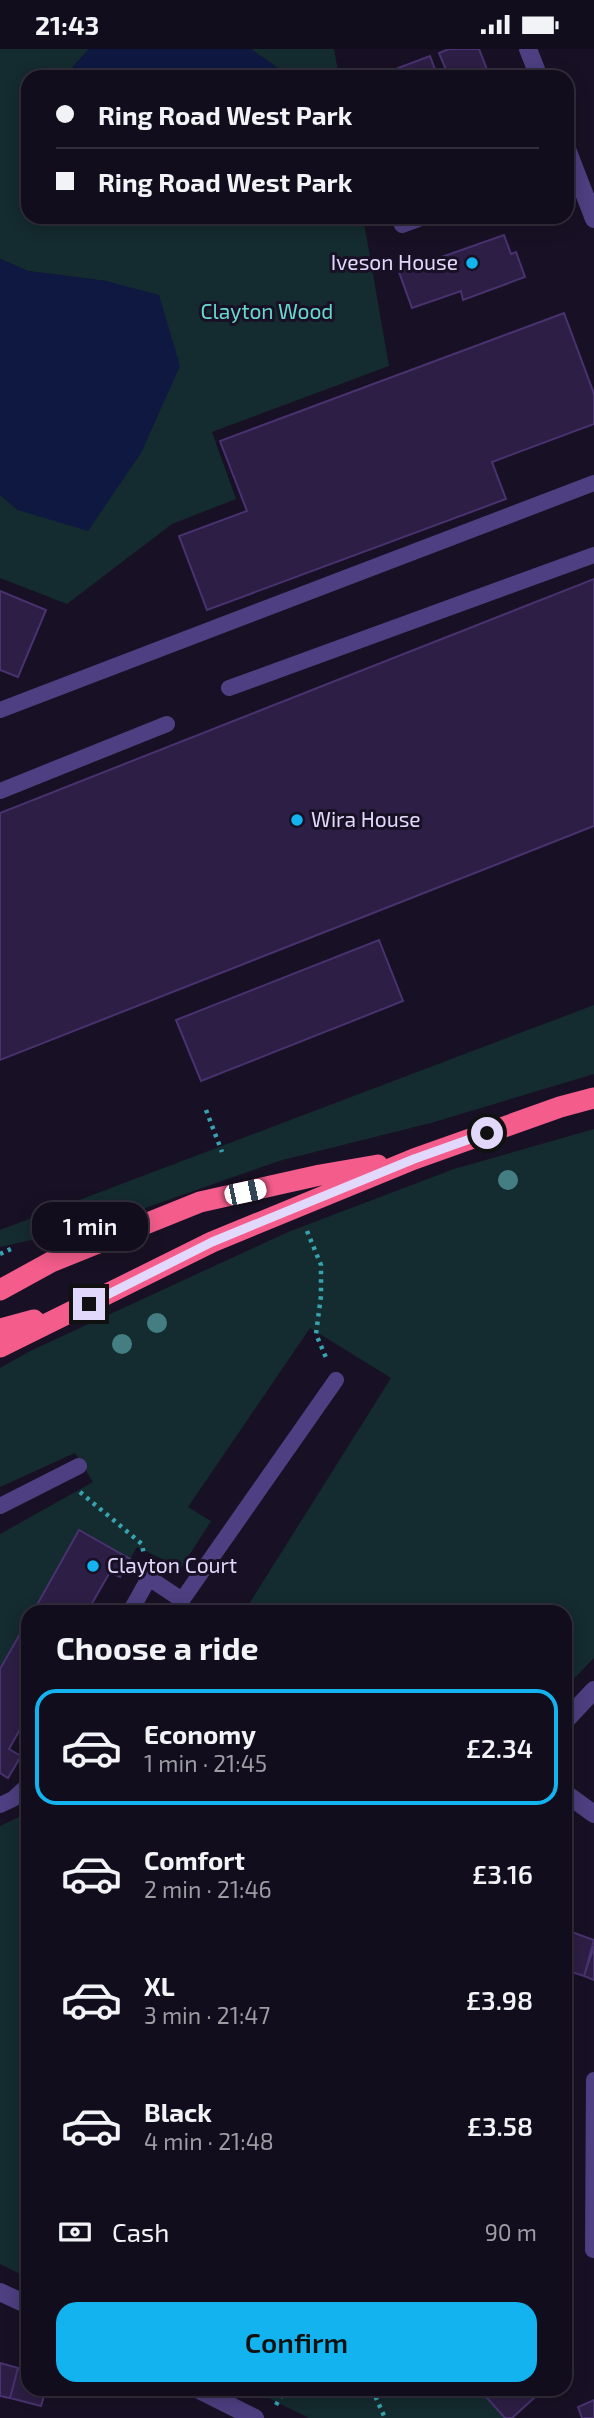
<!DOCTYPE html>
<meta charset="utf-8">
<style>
body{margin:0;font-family:"Exo 2",sans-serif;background:#1b1625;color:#f1f3f6;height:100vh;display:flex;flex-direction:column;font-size:26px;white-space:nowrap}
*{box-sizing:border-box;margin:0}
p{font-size:23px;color:#9c9ca3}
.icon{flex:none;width:38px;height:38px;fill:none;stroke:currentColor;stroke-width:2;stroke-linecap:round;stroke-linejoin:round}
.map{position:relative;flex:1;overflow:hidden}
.panel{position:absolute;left:21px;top:1556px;width:551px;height:791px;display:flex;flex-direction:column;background:#120d1c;border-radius:21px;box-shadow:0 4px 18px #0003,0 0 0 2px #312d3b}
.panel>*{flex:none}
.top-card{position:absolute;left:21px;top:21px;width:553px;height:154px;border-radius:21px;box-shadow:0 4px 18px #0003,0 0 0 2px #312d3b;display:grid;align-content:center;height:154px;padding:0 35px;background:#120d1c}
.end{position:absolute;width:32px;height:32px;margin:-16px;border:9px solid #e2d8fc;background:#111;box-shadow:0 0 0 4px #111}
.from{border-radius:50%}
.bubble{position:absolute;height:49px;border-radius:21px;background:#120d1c;box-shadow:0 4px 18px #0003,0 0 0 2px #312d3b;font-size:23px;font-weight:600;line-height:49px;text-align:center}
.car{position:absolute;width:21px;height:42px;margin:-21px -10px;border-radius:9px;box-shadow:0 0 5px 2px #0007;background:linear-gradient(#fff 24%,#345 0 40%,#fff 0 76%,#345 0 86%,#fff 0)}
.top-card b{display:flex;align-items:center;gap:24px;height:66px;font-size:26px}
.top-card b+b{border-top:2px solid #312d3b}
.top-card i{width:18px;height:18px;background:#f1f3f6}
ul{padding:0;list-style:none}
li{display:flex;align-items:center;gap:21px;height:116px;margin:0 14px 10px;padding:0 21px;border:4px solid transparent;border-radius:21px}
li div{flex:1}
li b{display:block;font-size:26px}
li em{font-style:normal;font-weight:600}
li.on{border-color:#12b3ee}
li>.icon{width:63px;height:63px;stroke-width:1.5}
h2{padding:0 35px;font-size:32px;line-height:84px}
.pay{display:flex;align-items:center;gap:18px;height:77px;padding:0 35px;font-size:26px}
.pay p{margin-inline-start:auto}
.action{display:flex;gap:14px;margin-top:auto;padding:14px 35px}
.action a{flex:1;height:80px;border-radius:21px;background:#12b3ee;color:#111;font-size:28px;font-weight:600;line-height:80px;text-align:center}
.status{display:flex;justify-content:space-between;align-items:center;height:49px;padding:0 35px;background:#120d1c;direction:ltr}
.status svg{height:19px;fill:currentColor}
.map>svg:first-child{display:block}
.green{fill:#142b2f}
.water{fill:#0e1841}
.building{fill:#2d1e45;stroke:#48326f;stroke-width:2}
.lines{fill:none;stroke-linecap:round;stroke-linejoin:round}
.path{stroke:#38a3b0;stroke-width:4.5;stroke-dasharray:3.5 5;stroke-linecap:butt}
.lane{stroke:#4d3f81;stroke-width:16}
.street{stroke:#4d3f81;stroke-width:18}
.highway{stroke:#f35c8b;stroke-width:21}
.tree{fill:#457e82}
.route{stroke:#e2d8fc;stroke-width:9}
.poi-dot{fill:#12b3ee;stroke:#181125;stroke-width:2.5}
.labels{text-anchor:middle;stroke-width:6;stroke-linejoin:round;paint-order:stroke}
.poi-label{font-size:21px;fill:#e2d8fc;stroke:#181125;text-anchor:start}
.park-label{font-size:21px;fill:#69d8cf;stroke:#181125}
</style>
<div class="status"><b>21:43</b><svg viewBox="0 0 49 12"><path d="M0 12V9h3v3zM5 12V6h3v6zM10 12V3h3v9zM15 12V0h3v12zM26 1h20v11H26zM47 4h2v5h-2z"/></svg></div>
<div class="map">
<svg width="594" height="2369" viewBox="0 0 594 2369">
<rect width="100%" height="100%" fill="#181125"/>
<path class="green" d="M0,0H89L64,28H28V168H221L247,173L249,168H363L389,317L212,383L236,450L172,475L67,555L0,529V446L18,461L106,232L28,222L0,210Z
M251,0H334L339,28H290Z
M594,956V1025L431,1074L279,1112L94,1177L0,1198V1181Z
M594,1080V1609L565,1639V1563H244L391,1329L310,1279L188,1458L211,1472L181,1519L137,1498L130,1510L79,1481L33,1563H28V1571L0,1620V1485L93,1433L75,1404L0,1438V1319L30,1302L288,1183L454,1120Z
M28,1759V2229L0,2215V1777L17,1769Z
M250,2340H479L505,2369H309Z"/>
<path class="water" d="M89,0H251L290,28H64Z
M0,210L28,222L106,232L159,246L180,317L141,404L88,482L18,461L0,446Z"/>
<path class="building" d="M449,0H479L490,28H449L439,4Z
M430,7L438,28H402L398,19Z
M395,21L397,28H374Z
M504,186L511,205L516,203L525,228L463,251L461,242L412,259L399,223Z
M564,264L594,345V375L492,413L506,450L207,561L179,487L247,462L220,392Z
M594,530V777L0,1011V764Z
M0,542L46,561L18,628L0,621Z
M379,891L403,952L201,1032L176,971Z
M79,1481L130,1510L120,1528L110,1523L87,1563H33Z
M28,1571V1666L9,1700L21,1707L8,1729L0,1724V1620Z
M566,1881L594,1891L584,1927L565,1921Z
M594,1897V1931L584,1927Z
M0,2314L18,2319L10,2349L0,2347Z
M18,2319L28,2322V2340H46L41,2357L10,2349Z
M479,2340H544L512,2369H505Z
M594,2351V2369H582L578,2358Z"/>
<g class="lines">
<path class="path" d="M206,1061L222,1103
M307,1182L321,1216V1247L316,1285L327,1311
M0,1205L15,1198
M80,1443L142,1495L144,1507
M372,2340L385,2369
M276,2356L285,2340"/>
<path class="lane" d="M402,176L424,168
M229,639L594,506
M0,661L594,434
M0,742L167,675
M0,1457L79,1417
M130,1563L149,1529L182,1551L336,1331
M0,1756L13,1750L28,1736
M593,2201L594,2031"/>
<path class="street" d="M528,0L539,28
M567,100L594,170
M565,1672L594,1641
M565,1744L594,1765
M0,2243L28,2256
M197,2340L255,2369"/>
<path class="highway" d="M0,1241L51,1213L200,1153L320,1126L378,1116
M0,1280L34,1271
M0,1298L212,1193L414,1110L560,1058L594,1049"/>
</g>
<g class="tree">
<circle cx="508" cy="1131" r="10"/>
<circle cx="157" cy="1274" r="10"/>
<circle cx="122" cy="1295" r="10"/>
</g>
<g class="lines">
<path class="route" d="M89,1255L212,1193L414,1110L487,1084"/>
</g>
<g class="poi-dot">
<circle cx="472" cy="214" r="7"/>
<circle cx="297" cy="771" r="7"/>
<circle cx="93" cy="1517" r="7"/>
</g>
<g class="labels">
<g class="poi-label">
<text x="458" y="221" text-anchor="end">Iveson House</text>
<text x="311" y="778">Wira House</text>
<text x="107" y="1524">Clayton Court</text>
</g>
<g class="park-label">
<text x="267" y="270">Clayton Wood</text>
</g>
</g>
</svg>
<i class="end from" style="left:487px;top:1084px"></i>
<i class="end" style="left:89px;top:1255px"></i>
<div class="bubble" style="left:32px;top:1153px;width:116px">1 min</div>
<i class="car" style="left:245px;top:1143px;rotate:78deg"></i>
<div class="top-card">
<b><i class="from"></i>Ring Road West Park</b>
<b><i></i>Ring Road West Park</b>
</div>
<section class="panel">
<h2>Choose a ride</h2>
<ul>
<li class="on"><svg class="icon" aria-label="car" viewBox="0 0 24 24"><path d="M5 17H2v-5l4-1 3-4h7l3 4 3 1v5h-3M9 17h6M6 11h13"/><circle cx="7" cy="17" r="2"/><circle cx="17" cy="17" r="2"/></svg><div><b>Economy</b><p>1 min · 21:45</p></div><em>£2.34</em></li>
<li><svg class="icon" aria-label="car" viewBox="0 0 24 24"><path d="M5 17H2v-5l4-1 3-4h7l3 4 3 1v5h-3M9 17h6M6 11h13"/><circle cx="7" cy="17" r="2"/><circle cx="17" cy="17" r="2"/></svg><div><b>Comfort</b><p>2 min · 21:46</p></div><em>£3.16</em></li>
<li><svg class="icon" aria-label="car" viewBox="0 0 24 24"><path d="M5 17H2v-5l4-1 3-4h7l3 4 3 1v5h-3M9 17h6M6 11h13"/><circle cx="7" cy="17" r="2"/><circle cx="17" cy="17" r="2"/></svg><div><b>XL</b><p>3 min · 21:47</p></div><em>£3.98</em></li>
<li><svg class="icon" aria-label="car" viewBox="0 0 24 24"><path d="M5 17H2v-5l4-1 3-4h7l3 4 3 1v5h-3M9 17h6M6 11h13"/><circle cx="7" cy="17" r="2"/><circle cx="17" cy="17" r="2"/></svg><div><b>Black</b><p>4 min · 21:48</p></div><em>£3.58</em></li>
</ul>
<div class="pay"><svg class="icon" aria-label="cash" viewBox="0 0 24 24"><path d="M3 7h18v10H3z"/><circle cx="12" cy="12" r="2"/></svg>Cash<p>90 m</p></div>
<div class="action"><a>Confirm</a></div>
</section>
</div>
